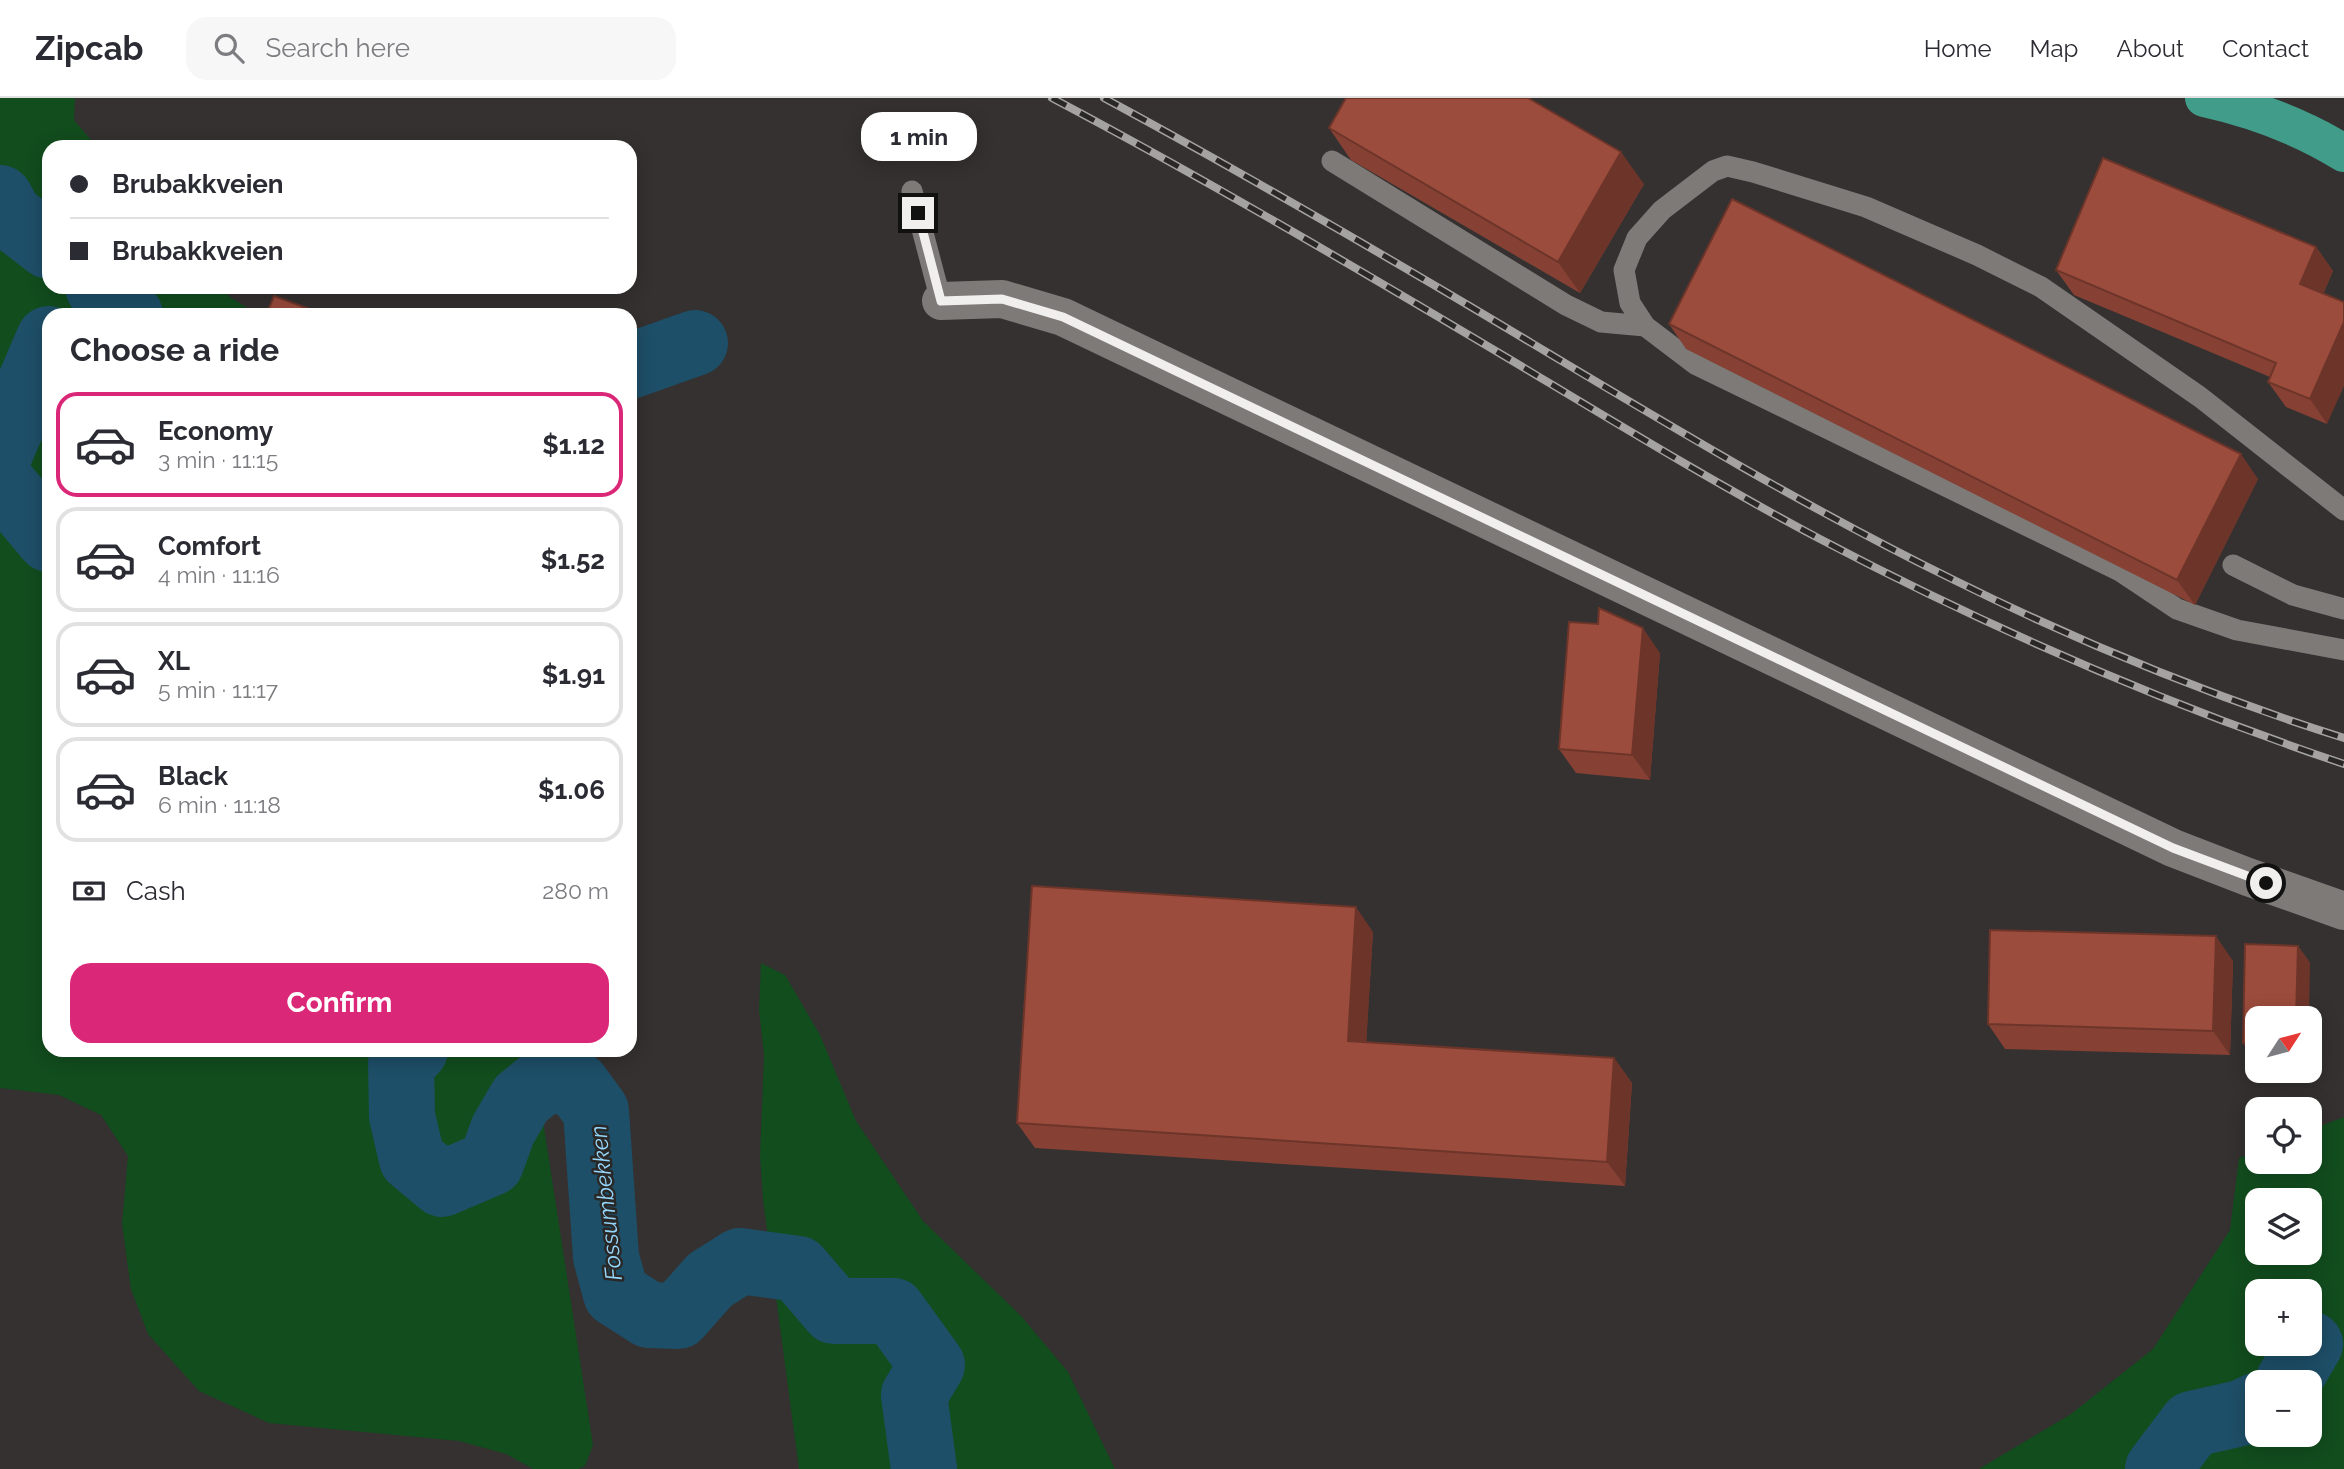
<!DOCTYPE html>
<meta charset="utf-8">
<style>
body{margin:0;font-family:Raleway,sans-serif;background:#f7f7f7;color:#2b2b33;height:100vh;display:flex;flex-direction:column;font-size:26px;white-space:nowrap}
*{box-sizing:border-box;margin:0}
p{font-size:23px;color:#7c7c81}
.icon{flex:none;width:38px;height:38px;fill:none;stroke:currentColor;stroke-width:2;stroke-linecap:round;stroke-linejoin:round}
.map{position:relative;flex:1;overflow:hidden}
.panel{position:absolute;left:42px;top:210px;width:595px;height:749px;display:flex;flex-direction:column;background:#fff;border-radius:21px;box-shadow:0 4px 18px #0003}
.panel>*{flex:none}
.banner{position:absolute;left:42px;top:42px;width:595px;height:154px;border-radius:21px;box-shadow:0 4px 18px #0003;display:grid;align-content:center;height:154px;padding:0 28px;background:#fff}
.needle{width:46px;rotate:54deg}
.controls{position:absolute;left:2245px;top:908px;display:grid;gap:14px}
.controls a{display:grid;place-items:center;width:77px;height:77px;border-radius:14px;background:#fff;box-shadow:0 4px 18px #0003;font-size:35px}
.end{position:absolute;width:32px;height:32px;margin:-16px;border:9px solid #f0efee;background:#111;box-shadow:0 0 0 4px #111}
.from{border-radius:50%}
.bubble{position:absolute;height:49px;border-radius:21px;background:#fff;box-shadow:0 4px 18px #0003;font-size:23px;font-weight:700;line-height:49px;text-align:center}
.banner b{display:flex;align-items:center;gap:24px;height:66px;font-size:26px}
.banner b+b{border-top:2px solid #e1e1e2}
.banner i{width:18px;height:18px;background:#2b2b33}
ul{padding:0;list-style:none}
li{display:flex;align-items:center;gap:21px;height:105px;margin:0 14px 10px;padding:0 14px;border:4px solid #e1e1e2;border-radius:21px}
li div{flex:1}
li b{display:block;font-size:26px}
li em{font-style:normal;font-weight:700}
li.active{border-color:#db2777}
li>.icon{width:63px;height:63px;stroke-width:1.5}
h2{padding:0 28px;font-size:32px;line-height:84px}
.pay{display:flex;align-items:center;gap:18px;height:77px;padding:0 28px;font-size:26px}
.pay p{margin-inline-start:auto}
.action{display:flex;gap:14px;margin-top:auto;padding:14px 28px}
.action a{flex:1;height:80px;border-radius:21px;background:#db2777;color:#fff;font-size:28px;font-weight:700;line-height:80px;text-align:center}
header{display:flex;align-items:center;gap:42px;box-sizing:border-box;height:98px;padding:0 35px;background:#fff;border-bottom:2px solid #e1e1e2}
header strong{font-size:33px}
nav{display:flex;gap:38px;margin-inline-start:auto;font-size:24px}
.search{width:490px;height:63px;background:#f7f7f7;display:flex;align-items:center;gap:18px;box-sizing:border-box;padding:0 24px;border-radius:21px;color:#7c7c81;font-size:26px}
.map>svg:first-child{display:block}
.green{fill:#124d1e;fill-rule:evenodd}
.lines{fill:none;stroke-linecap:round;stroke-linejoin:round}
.river{stroke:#1e4f68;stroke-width:66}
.service{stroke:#7d7a78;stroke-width:21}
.minor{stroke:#7d7a78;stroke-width:38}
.trunk{stroke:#429c8a;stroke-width:38}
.rail-casing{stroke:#a5a3a2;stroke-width:8}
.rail{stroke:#2a2826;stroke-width:5;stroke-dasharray:16;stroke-linecap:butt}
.wall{fill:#864134}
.shaded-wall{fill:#6d352a}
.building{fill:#9c4c3c;stroke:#6d352a;stroke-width:2}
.route{stroke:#f0efee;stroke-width:9}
.labels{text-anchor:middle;stroke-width:5;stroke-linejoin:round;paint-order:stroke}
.water-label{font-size:23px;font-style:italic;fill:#95d7fc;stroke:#2a2826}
</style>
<header>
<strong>Zipcab</strong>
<div class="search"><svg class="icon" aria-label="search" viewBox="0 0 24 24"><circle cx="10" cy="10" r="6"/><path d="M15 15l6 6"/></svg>Search here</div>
<nav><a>Home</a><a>Map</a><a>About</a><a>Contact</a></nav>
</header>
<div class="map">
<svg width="2344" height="1371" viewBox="0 0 2344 1371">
<rect width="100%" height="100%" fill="#343130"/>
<path class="green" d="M0,0H75L74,22L97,49H49V189H221L230,199L259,217H49V952H532L593,1347L585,1368L578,1371H533L506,1356L459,1343L269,1325L199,1293L148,1236L131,1191L122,1126L128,1058L101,1017L59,997L0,990Z
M761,865L785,877L820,937L856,1023L923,1123L1021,1218L1068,1274L1115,1371H799L763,1102L760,1057L764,957L759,912Z
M2344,1019V1371H1979L2071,1316L2153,1251L2230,1132L2239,1060L2257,1053L2258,1064H2310V1032ZM2258,1102H2310V1155H2258ZM2258,1194H2310V1246H2258ZM2258,1284H2310V1337H2258Z"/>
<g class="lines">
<path class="river" d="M0,100L10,118L49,148
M98,189L130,217
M630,268L695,245
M0,355L49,241
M0,382L49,441
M415,952L401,965L402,1018L412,1061L442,1086L491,1065L503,1032L521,1001L547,980L577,987L596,1013L606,1159L616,1196L649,1217L678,1218L710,1182L740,1163L798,1171L834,1213H893L932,1267L914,1297L924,1371
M2288,1284L2310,1246
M2158,1371L2192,1326L2241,1315L2258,1307"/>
<path class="service" d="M1332,63L1566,207L1601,224L1645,228
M912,93L941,203
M2344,412L2200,299L2041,189L1977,157L1866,109L1753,74L1727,68L1713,73L1662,112L1637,140L1624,172L1630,205L1645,228L1695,266L2120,473L2177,511L2237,532L2344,552
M2233,467L2293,497L2344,511"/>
<path class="minor" d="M941,203L1002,201L1063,219L2173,750L2248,779L2344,813"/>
<path class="trunk" d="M2204,0C2254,11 2300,28 2344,55"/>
<g class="rail-casing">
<path id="rail" d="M1052,0C1209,83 1363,174 1516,265C1616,325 1716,386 1820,441C1989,530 2163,605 2344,666
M1104,0C1232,69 1358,142 1483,216C1637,308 1792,403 1954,482C2079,544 2211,598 2344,640"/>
</g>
<use href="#rail" class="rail"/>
</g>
<path class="wall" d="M1329,30L1644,86L1580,195L1351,62Z
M2316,149L2333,173L2323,196L2327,326L2286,309L2268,284L2270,279L2074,197L2056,172Z
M1669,226L2258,381L2195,507L1686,251Z
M1660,555L1650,682L1576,675L1559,651Z
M1373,834L1366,944L1614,960L1632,985L1625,1088L1035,1050L1017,1025Z
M2298,848L2310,865L2258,920V962H2255L2243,945Z
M2233,863L2230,957L2005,951L1988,926Z"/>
<path class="shaded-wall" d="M1621,54L1644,86L1580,195L1558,164Z
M2316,149L2333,173L2317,211L2300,186Z
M2344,224V288L2327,326L2310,301Z
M2241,356L2258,381L2195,507L2177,482Z
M1643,530L1660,555L1650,682L1632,657Z
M1356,809L1373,834L1365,967L1348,943Z
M2216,838L2233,863L2230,957L2213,933Z
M2298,848L2310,865L2309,920H2296Z
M1614,960L1632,985L1625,1088L1607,1064Z"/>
<path class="building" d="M1346,0H1528L1621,54L1558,164L1329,30Z
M2103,60L2316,149L2300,186L2344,204V224L2310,301L2268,284L2276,265L2056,172Z
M1732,101L2241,356L2177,482L1669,226Z
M274,198L315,213L314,217H266Z
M1599,510L1643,530L1632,657L1559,651L1569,524L1598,526Z
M1032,788L1356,809L1348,943L1614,960L1607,1064L1017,1025Z
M1990,832L2216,838L2213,933L1988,926Z
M2245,846L2298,848L2296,920H2258V945H2243Z"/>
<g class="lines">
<path class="route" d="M918,115L941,203L1002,201L1063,219L2173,750L2266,785"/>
</g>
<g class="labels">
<g class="water-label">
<text transform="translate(606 1105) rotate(-96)" y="8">Fossumbekken</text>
</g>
</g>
</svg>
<div class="controls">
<a><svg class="needle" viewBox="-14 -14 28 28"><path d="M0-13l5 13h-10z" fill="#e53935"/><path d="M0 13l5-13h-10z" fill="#7c7c81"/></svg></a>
<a><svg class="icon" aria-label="locate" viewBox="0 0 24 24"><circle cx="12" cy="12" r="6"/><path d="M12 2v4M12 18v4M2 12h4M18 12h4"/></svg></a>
<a><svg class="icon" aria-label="layers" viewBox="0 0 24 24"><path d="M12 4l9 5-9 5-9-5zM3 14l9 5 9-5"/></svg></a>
<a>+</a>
<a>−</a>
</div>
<i class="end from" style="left:2266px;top:785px"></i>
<i class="end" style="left:918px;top:115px"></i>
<div class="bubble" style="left:861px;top:14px;width:116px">1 min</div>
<div class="banner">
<b><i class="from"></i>Brubakkveien</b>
<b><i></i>Brubakkveien</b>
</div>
<section class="panel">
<h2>Choose a ride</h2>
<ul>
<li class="active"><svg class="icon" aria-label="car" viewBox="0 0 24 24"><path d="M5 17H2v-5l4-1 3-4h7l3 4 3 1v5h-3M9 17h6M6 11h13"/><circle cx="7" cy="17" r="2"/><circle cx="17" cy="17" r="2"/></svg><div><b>Economy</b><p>3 min · 11:15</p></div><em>$1.12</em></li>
<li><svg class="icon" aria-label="car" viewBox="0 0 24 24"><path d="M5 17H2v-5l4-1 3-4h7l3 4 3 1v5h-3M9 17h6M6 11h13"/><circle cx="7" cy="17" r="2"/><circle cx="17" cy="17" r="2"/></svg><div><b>Comfort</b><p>4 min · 11:16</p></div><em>$1.52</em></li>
<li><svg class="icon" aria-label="car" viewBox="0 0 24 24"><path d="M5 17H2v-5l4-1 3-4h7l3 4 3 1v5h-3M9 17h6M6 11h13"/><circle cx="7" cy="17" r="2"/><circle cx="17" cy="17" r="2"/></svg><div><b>XL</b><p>5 min · 11:17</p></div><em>$1.91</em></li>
<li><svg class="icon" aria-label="car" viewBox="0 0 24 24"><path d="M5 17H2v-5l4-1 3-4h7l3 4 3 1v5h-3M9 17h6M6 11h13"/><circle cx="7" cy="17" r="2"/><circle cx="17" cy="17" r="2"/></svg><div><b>Black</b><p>6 min · 11:18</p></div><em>$1.06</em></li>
</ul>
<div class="pay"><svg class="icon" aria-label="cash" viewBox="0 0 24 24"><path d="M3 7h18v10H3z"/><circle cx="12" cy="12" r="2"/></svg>Cash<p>280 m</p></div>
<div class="action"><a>Confirm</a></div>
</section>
</div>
